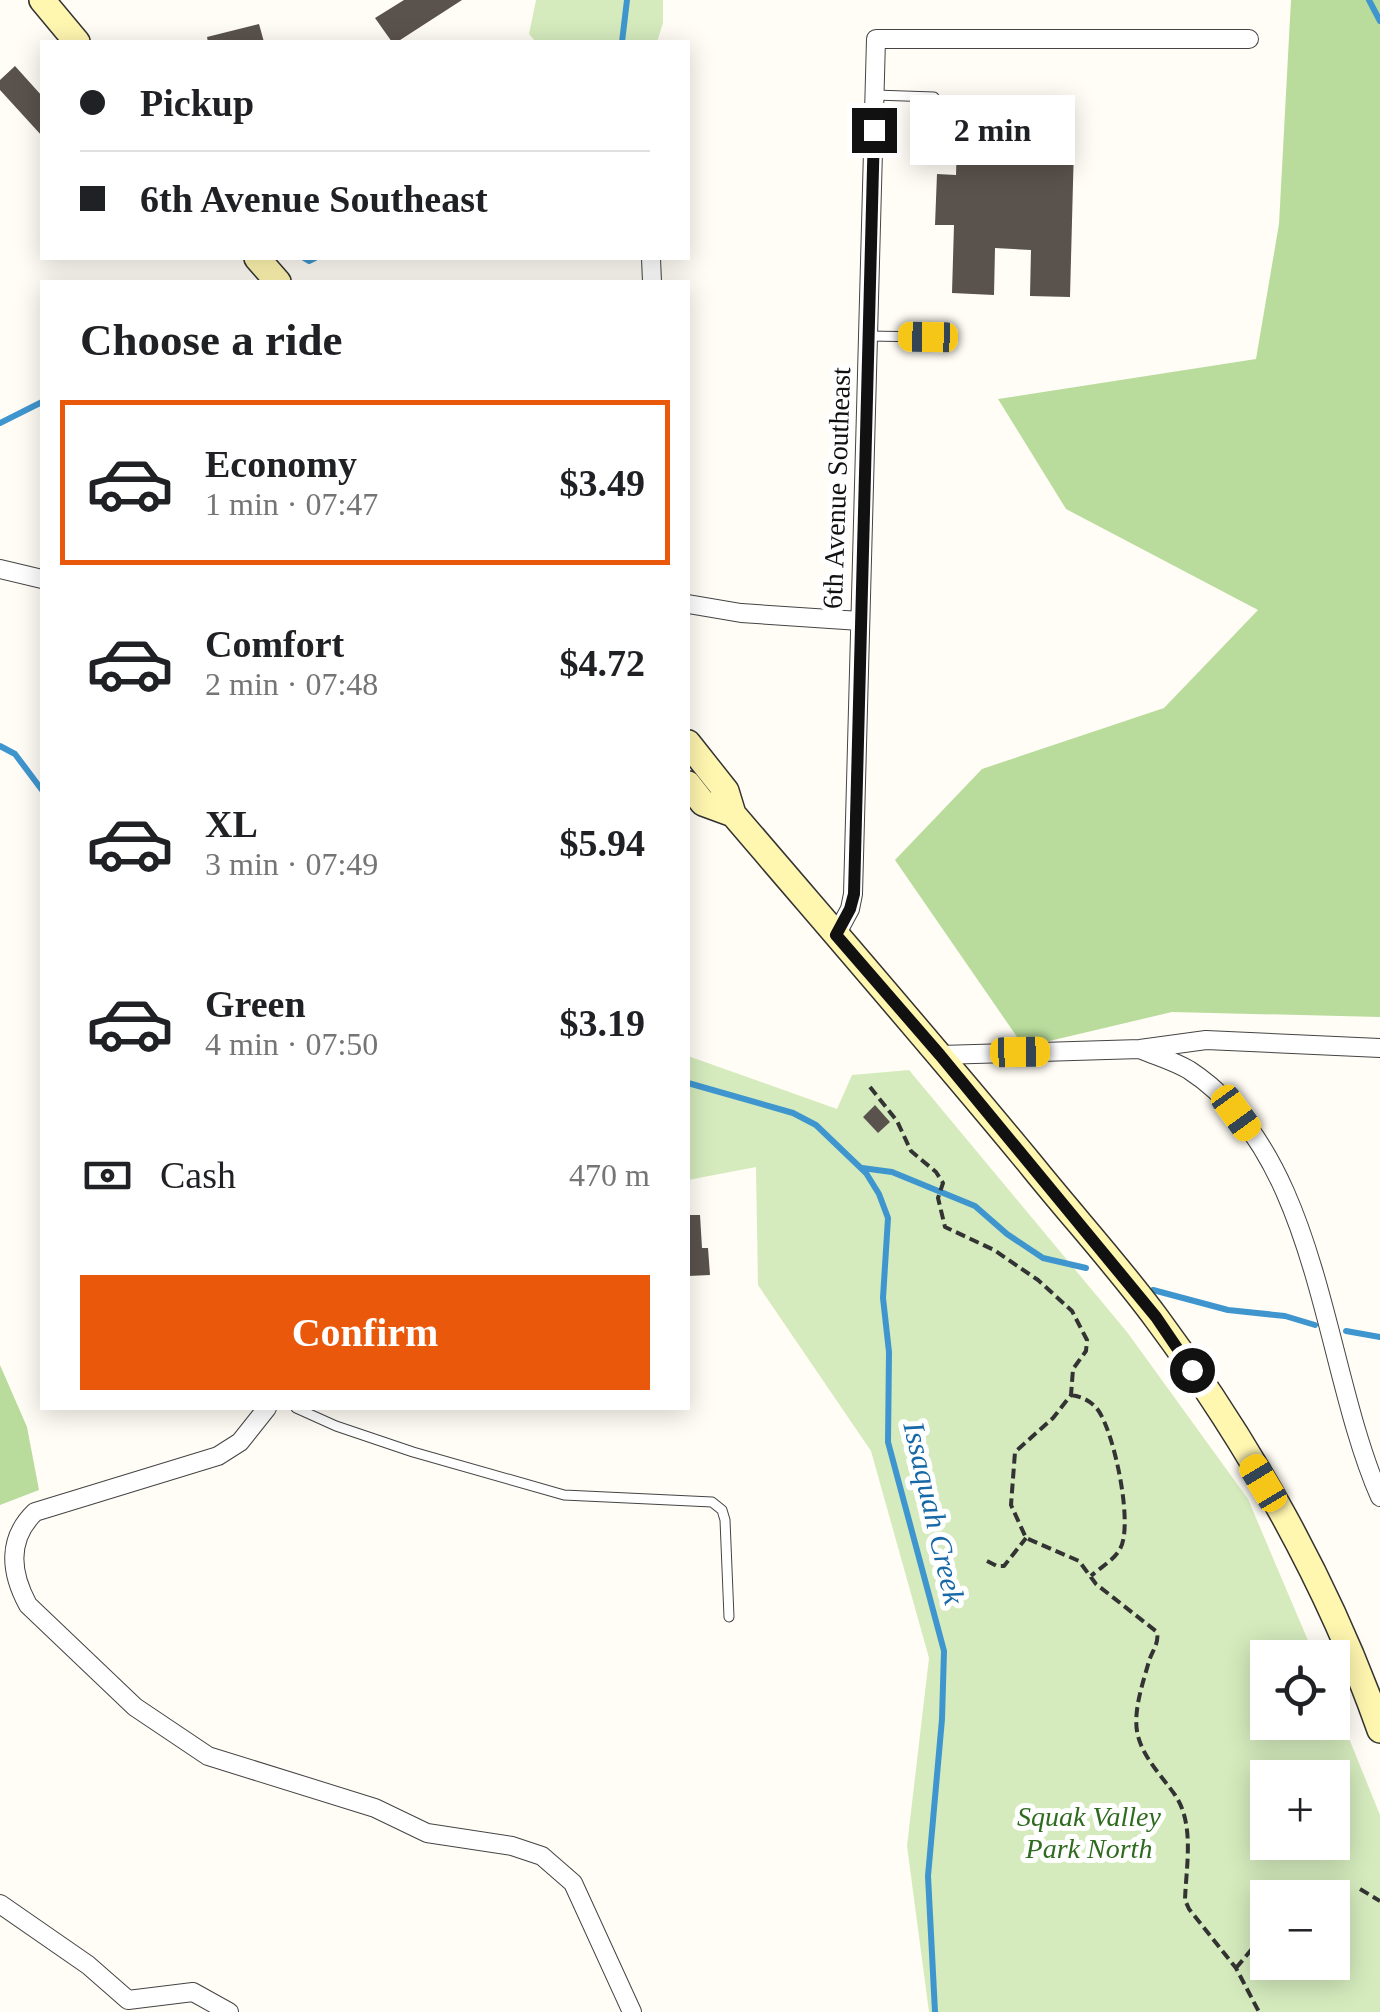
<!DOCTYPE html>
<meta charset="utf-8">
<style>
body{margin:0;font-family:"Times New Roman",serif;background:#f2f2f2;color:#202124;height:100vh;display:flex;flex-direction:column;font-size:38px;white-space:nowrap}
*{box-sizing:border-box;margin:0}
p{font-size:32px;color:#757577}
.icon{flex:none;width:55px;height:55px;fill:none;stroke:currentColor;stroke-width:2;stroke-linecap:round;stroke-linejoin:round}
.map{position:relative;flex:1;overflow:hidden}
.drawer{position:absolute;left:40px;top:280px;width:650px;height:1130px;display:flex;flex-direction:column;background:#fff;border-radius:0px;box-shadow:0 5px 25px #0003}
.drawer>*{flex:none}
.hud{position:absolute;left:40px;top:40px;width:650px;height:220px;border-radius:0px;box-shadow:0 5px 25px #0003;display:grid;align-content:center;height:220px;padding:0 40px;background:#fff}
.controls{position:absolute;left:1250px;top:1640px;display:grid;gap:20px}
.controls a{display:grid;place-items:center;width:100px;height:100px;border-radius:0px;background:#fff;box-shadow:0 5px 25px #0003;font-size:50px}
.end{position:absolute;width:45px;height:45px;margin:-22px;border:12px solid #111;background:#fff;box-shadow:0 0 0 5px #fff}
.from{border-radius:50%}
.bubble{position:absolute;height:70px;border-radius:0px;background:#fff;box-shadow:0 5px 25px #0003;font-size:32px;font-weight:800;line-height:70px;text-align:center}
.car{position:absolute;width:30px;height:60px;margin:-30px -15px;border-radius:12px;box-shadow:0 0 8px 2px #0007;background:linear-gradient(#f5c518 24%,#345 0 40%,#f5c518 0 76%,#345 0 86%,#f5c518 0)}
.hud b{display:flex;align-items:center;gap:35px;height:95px;font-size:38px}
.hud b+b{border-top:2px solid #e0e0e0}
.hud i{width:25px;height:25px;background:#202124}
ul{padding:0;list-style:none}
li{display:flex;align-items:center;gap:30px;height:165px;margin:0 20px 15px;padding:0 20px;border:5px solid transparent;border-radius:0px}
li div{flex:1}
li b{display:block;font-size:38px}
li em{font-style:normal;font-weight:800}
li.current{border-color:#ea580c}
li>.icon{width:90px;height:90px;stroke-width:1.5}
h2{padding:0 40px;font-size:45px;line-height:120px}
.pay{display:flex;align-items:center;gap:25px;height:110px;padding:0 40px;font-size:38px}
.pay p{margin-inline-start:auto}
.button{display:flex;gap:20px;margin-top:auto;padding:20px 40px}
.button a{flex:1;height:115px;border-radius:0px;background:#ea580c;color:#fff;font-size:40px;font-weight:800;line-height:115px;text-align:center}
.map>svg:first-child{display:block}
.green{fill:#d5ebbd;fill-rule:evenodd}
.forest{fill:#b9dc9c}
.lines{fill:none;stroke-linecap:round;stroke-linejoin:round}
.stream{stroke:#3f96cf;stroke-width:6}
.building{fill:#5a524d}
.service-casing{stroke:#444;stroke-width:11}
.minor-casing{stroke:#444;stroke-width:20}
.secondary-casing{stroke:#333;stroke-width:28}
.path{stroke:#333;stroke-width:4;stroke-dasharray:10 5;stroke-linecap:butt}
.service{stroke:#fff;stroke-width:9}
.minor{stroke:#fff;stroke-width:18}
.secondary{stroke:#fff6b0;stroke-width:25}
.route{stroke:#111;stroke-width:12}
.labels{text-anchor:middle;stroke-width:10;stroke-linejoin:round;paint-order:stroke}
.street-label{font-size:28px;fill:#111;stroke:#fff}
.park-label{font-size:28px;font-style:italic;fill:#2f6b1f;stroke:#fff}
.water-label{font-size:30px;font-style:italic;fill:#1768a6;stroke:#fff}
</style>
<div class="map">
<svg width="1380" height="2012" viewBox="0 0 1380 2012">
<rect width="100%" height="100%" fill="#fffdf5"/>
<path class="green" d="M536,0H663V23L657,42H536L529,34Z
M688,1056L837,1109L852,1075L909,1070L1127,1332L1248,1499L1315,1657L1268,1658V1722H1332L1333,1699L1380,1815V2012H929L907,1846L929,1658L871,1451L758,1285L756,1167L688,1180ZM1268,1778H1332V1842H1268ZM1268,1898H1332V1962H1268Z"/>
<path class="forest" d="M1291,0H1380V1017L1172,1012L1024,1047L895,860L982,769L1164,708L1258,610L1066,509L998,399L1256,359L1279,224Z
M0,1365L27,1427L39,1490L0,1505Z"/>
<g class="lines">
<path class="stream" d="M1369,0L1380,21
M622,42L627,0
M304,258L309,261L315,258
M0,423L42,402
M0,746L15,754L42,790
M688,1083L793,1113L816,1125L866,1173L879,1194L888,1218L883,1298L889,1352L888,1442L944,1651L942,1719L928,1876L935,2012
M862,1168L892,1172L975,1206L1007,1234L1043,1258L1086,1268
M1153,1290L1228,1310L1285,1316L1315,1325
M1346,1331L1380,1337"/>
</g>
<path class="building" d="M404,0H462L397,42H392L375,18Z
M259,24L264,42H208L207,37Z
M15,66L42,96V136L0,90V80Z
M957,141L1074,145L1070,297L1030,296L1031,250L995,248L994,295L952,293L954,225H935L937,174L956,175Z
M875,1105L890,1122L878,1133L863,1117Z
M688,1215H700L702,1248H708L710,1275L688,1276Z"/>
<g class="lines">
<g class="service-casing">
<path id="service" d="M875,95L934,97
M868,336L928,337
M296,1408L336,1426L413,1452L564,1495L712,1502L722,1510L725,1520L729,1617"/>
</g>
<g class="minor-casing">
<path id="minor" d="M651,258L652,282
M0,569L42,579
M688,604L741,613L860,621
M836,935L850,909L853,894L876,39H1249
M1140,1049C1156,1056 1174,1061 1189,1070C1320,1155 1322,1365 1380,1497
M940,1055L1140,1049L1206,1040L1380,1048
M267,1408L240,1442L218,1456L35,1512C7,1539 10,1572 28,1605L135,1707L208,1756L375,1808L427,1833L512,1846L542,1856L573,1883L632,2012
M0,1904L88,1965L128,2000L193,1992L229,2012"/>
</g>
<g class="secondary-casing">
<path id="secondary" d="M42,0L77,42
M257,258L278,282
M688,743L726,791L733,814C833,931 934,1047 1032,1166C1073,1217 1118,1266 1157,1319C1249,1443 1329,1584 1380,1730
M688,784L703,803L733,814"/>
</g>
<path class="path" d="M870,1087L897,1121L911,1151L936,1172L943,1183L938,1198L945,1227L994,1250L1038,1280L1072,1311L1087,1340L1086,1351L1073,1369L1071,1395L1053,1418L1015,1452L1011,1505L1026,1538L1079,1561L1096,1584L1157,1632C1159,1644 1153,1649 1149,1661C1143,1683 1132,1713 1138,1736C1144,1759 1162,1776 1175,1795C1195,1824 1186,1867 1185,1900L1189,1909L1236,1968L1259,2012
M1071,1395C1083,1397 1091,1401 1098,1410C1114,1432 1134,1525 1120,1549C1115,1559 1100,1568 1091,1576
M987,1561L997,1566H1004L1026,1538
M1360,1889L1380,1901
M1236,1968L1257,1943"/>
<use href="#service" class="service"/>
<use href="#minor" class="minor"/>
<use href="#secondary" class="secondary"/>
</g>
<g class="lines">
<path class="route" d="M874,130L854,894L850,909L836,935L940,1055L1156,1317L1192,1370"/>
</g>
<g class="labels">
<g class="street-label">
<text transform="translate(836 488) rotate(-88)" y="10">6th Avenue Southeast</text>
</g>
<g class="park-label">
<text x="1089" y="1826">Squak Valley<tspan x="1089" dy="32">Park North</tspan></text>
</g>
<g class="water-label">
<text transform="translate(934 1513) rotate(77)" y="10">Issaquah Creek</text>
</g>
</g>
</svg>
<div class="controls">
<a><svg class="icon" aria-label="locate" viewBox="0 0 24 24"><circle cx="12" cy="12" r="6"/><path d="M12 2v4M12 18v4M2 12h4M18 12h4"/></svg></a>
<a>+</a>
<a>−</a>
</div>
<i class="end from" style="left:1192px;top:1370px"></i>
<i class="end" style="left:874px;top:130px"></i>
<div class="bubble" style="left:910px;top:95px;width:165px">2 min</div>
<i class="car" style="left:928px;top:337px;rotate:271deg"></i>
<i class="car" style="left:1020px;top:1052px;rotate:89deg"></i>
<i class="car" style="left:1236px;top:1113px;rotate:144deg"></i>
<i class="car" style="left:1263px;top:1483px;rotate:329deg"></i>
<div class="hud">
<b><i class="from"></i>Pickup</b>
<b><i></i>6th Avenue Southeast</b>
</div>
<section class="drawer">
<h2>Choose a ride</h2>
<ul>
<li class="current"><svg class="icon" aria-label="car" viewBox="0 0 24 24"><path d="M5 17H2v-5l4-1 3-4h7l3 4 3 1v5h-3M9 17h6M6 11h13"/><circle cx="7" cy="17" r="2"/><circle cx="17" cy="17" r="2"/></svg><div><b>Economy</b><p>1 min · 07:47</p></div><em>$3.49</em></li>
<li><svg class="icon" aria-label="car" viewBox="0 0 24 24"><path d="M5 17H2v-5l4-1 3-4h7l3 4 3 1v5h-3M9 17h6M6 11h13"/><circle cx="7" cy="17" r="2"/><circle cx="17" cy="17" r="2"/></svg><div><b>Comfort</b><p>2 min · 07:48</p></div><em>$4.72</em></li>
<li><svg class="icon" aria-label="car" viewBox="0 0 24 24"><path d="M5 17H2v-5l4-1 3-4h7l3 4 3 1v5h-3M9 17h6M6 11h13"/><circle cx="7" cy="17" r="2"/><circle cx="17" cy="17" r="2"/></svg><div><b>XL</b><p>3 min · 07:49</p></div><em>$5.94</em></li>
<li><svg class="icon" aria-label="car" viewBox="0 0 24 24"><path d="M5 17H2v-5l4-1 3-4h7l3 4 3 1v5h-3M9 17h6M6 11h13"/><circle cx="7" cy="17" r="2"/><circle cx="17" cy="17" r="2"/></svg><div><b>Green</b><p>4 min · 07:50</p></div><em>$3.19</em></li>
</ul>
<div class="pay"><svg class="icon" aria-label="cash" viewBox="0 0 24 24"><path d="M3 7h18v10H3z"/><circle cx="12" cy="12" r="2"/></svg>Cash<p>470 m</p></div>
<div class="button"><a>Confirm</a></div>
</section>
</div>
